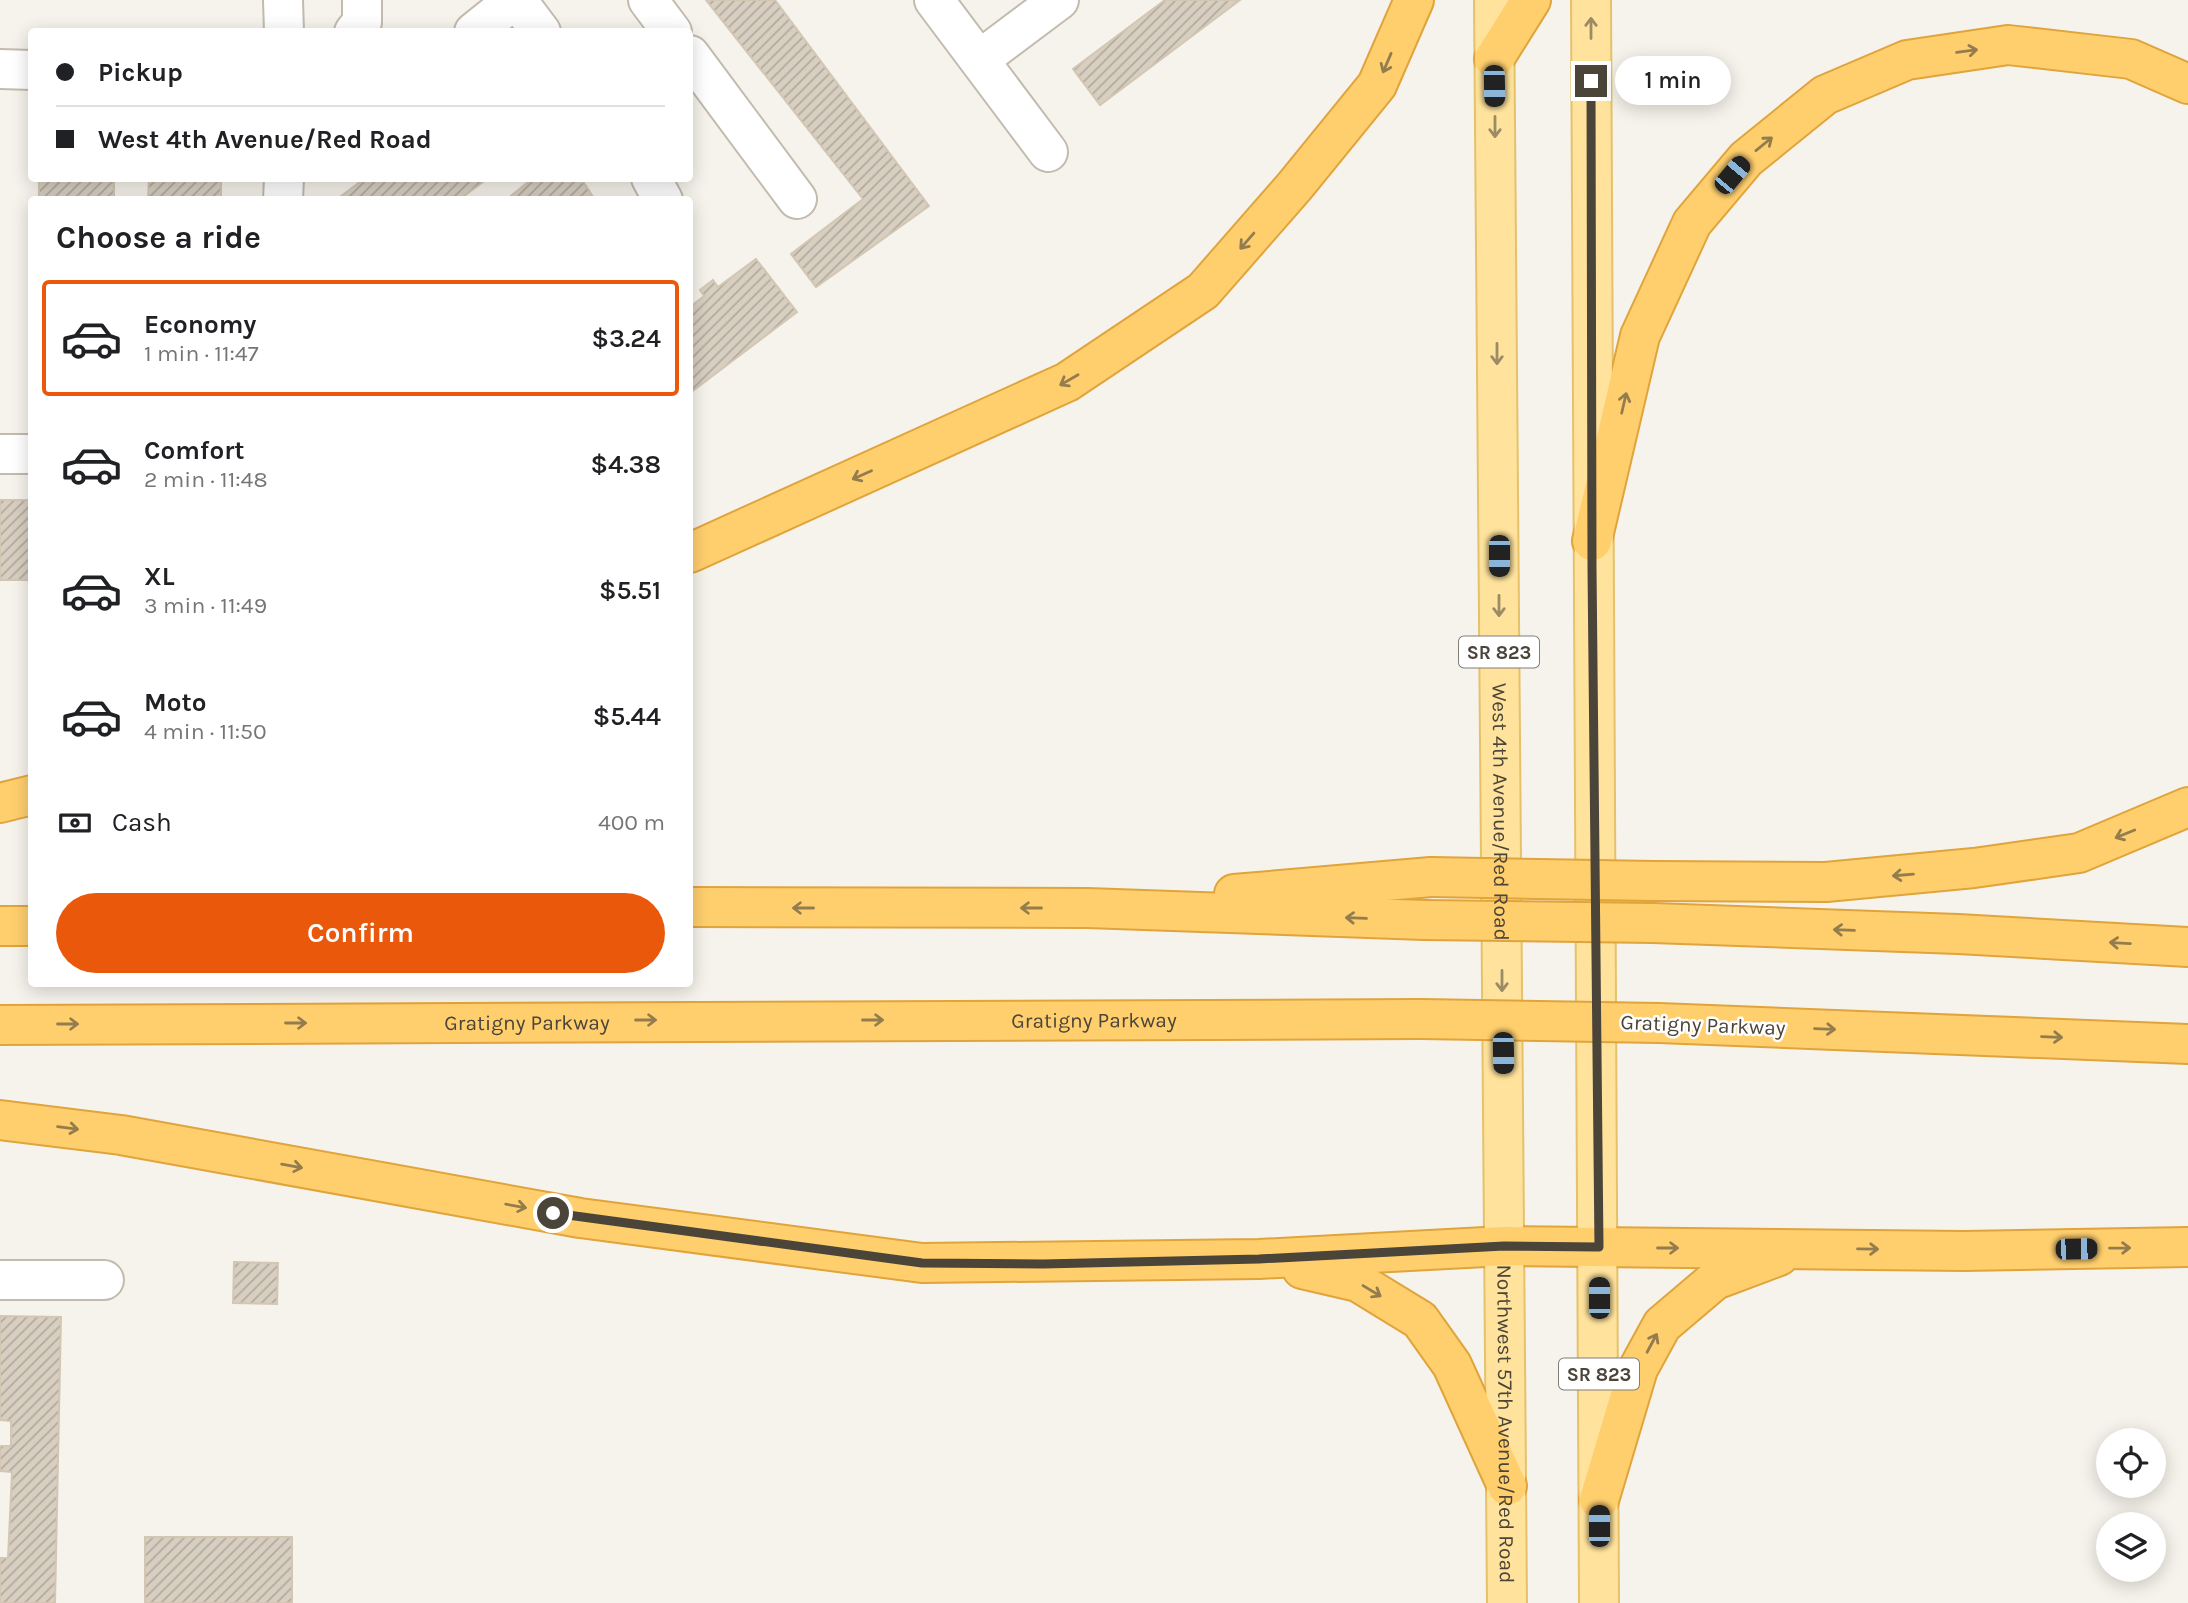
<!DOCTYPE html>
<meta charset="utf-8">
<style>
body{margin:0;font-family:Karla,sans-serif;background:#f2f2f2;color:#202124;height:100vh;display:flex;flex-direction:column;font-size:26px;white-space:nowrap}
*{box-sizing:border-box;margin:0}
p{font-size:23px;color:#757577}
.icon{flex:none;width:38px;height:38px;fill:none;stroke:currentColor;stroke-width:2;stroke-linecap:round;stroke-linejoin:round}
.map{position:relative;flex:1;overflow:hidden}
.details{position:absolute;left:28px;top:196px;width:665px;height:791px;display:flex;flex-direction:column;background:#fff;border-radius:7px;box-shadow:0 4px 18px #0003}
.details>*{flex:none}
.top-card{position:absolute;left:28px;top:28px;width:665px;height:154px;border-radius:7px;box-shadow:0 4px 18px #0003;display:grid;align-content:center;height:154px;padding:0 28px;background:#fff}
.controls{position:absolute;left:2096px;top:1428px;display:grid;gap:14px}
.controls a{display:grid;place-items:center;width:70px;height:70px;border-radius:50%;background:#fff;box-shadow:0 4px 18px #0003;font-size:35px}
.end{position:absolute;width:32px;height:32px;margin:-16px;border:9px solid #4b4439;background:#fff;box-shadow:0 0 0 4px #fff}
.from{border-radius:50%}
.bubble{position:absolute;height:49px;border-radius:24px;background:#fff;box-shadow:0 4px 18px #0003;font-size:23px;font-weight:600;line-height:49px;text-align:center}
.car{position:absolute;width:21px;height:42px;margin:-21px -10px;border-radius:9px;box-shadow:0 0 5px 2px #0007;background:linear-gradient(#222 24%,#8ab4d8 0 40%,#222 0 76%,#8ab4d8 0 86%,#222 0)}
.top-card b{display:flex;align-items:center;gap:24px;height:66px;font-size:26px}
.top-card b+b{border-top:2px solid #e0e0e0}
.top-card i{width:18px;height:18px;background:#202124}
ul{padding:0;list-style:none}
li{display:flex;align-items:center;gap:21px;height:116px;margin:0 14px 10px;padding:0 14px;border:4px solid transparent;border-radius:7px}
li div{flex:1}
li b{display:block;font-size:26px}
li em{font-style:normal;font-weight:600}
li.active{border-color:#ea580c}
li>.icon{width:63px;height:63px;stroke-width:1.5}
h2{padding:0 28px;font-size:32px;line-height:84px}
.pay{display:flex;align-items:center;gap:18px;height:77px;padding:0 28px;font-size:26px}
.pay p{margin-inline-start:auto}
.button{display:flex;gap:14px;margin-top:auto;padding:14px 28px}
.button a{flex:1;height:80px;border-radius:42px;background:#ea580c;color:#fff;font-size:28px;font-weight:600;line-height:80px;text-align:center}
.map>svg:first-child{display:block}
.building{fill:url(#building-hatch);stroke:#d3c7b4;stroke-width:2}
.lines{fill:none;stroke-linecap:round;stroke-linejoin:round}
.minor-casing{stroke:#c2bbae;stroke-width:42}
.major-casing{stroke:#e6c16a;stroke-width:42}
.highway-casing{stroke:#e0a43c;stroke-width:42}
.minor{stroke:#fff;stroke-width:38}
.major{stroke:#ffe39c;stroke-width:38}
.highway{stroke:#ffcf6e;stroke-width:38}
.highway-bridge-casing{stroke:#e0a43c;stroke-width:42;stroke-linecap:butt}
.highway-bridge{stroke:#ffcf6e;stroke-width:38}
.oneway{stroke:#9c8c66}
.oneway2{stroke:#937c4e}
.route{stroke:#4b4439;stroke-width:9}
.labels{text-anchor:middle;stroke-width:5;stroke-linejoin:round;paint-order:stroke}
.shield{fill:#fff;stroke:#817c74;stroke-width:2}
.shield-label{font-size:19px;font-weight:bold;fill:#4b4439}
.street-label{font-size:21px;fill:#4b4439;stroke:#fff}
</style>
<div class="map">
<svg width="2188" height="1603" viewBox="0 0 2188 1603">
<defs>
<pattern id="building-hatch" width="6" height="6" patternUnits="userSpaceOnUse" patternTransform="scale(1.75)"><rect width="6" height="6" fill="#d8cfc1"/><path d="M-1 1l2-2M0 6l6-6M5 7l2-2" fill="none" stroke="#b1aa9e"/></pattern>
</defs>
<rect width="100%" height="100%" fill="#f6f3ec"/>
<path class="building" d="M706,0H775L929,206L816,287L791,254L863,199Z
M1165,0H1240L1100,105L1073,69Z
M39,178H114V200H39Z
M149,178H221V200H148Z
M365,178H488L459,200H336Z
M533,178H581L595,200H506Z
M756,259L797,312L690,393V307L704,296L700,290L713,280L718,287Z
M0,500H32V580H0Z
M234,1262L278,1263L277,1304L233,1303Z
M0,1316L61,1317L55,1603H0V1558H8L12,1472L0,1471V1446H11V1421L0,1420Z
M145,1537H292V1603H145Z"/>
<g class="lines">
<g class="minor-casing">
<path id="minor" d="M283,0L284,32
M517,0L541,32
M648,0L672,32
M934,0L1048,152
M354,32L362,22V0
M474,32L514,0
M690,55L797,199
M979,60L1059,0
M0,69L32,70
M651,178L663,200
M283,200L284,178
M0,454H32
M0,1280H104"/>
</g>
<g class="major-casing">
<g id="major">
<path id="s1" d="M1494,0L1507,1603"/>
<path d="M1591,0L1599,1603"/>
</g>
</g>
<g class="highway-casing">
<g id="highway">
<path d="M1494,59L1531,0"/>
<path d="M1592,541L1640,336L1692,223L1746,159L1825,95L1907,60L2008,45L2131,59L2188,84"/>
<path d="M690,553L1067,382L1203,291L1294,187L1377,85L1414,0"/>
<path d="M0,803L32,795"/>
<path d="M1654,881L1826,882L1974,868L2079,853L2188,807"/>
<path d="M1234,894L1431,877"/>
<path d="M690,907L1087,908L1424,920"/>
<path d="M1653,923L1958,934L2188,947"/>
<path d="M0,926H32"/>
<path d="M1659,1023L2188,1044"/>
<path id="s2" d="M0,1025L1421,1019"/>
<path d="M0,1120L121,1135L580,1218L922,1263L1259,1259L1504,1246L1964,1251L2188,1247"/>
<path d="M1302,1269L1358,1282L1420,1320L1452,1365L1507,1486"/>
<path d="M1599,1500L1638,1369L1662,1325L1715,1280L1779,1256"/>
</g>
</g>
<use href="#minor" class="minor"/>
<use href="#major" class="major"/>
<use href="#highway" class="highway"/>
<g class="highway-bridge-casing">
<path id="highway-bridge" d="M1431,877L1654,881
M1424,920L1653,923
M1421,1019L1659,1023"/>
</g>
<use href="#highway-bridge" class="highway-bridge"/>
</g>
<defs><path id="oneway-shaft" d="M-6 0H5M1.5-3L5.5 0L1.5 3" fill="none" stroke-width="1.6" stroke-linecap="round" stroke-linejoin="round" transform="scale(1.75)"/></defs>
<g class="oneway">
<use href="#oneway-shaft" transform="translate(1591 28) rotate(-90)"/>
<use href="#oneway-shaft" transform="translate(1495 127) rotate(90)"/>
<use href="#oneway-shaft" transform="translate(1497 354) rotate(90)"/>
<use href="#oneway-shaft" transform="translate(1499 606) rotate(90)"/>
<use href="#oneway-shaft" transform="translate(1502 981) rotate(90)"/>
</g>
<g class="oneway2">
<use href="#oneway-shaft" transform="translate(1967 51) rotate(-8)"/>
<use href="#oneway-shaft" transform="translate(1387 63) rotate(113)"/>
<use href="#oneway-shaft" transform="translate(1764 144) rotate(-39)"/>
<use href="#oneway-shaft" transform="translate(1247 241) rotate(131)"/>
<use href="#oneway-shaft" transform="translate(1069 380) rotate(150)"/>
<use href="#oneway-shaft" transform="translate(1624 403) rotate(-77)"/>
<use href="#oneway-shaft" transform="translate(862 475) rotate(156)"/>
<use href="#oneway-shaft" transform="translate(2125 834) rotate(158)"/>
<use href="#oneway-shaft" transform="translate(1903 875) rotate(175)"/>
<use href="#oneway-shaft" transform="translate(803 908) rotate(-180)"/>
<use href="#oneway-shaft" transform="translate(1031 908) rotate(-180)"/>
<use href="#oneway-shaft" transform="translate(1356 918) rotate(-178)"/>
<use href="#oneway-shaft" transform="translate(1844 930) rotate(-178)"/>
<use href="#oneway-shaft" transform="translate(2120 943) rotate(-177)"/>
<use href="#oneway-shaft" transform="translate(646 1020)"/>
<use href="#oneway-shaft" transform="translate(873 1020)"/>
<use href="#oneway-shaft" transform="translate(296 1023)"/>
<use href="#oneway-shaft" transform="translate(68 1024)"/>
<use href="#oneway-shaft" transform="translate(1825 1029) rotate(2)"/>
<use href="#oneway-shaft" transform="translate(2052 1037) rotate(2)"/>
<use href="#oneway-shaft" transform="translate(68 1128) rotate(7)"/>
<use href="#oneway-shaft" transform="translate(292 1166) rotate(10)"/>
<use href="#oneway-shaft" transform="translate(516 1206) rotate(10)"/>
<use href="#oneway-shaft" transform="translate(1668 1248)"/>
<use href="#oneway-shaft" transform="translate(2120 1248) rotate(-1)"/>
<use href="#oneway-shaft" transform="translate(1868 1249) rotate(1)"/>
<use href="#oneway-shaft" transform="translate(1372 1291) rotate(31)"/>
<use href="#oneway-shaft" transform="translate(1652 1343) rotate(-62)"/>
</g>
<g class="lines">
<path class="route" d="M553,1213L922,1263L1043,1264L1259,1259L1504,1246L1599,1247L1592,568L1591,81"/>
</g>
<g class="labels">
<g class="shield">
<rect x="1459" y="636.5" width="80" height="31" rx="5"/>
<rect x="1559" y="1358.5" width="80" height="31" rx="5"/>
</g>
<g class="shield-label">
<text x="1499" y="659">SR 823</text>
<text x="1599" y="1381">SR 823</text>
</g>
<g class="street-label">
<text dy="7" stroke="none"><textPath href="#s1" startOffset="812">West 4th Avenue/Red Road</textPath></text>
<text dy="7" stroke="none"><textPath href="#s2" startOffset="1094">Gratigny Parkway</textPath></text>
<text dy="7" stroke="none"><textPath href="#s2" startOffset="527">Gratigny Parkway</textPath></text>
<text transform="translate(1703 1025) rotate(2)" y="7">Gratigny Parkway</text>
<text dy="7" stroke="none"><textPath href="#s1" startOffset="1424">Northwest 57th Avenue/Red Road</textPath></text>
</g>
</g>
</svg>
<div class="controls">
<a><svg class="icon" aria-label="locate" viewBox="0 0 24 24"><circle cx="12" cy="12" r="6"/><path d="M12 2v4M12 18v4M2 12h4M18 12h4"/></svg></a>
<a><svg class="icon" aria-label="layers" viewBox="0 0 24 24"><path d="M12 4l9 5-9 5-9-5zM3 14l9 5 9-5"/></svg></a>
</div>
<i class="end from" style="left:553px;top:1213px"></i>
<i class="end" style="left:1591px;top:81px"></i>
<div class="bubble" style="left:1615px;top:56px;width:116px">1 min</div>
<i class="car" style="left:1494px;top:86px;rotate:179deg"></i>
<i class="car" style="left:1732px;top:175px;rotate:40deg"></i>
<i class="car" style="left:1499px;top:556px;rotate:180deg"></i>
<i class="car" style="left:1503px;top:1053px;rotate:179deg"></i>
<i class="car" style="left:2076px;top:1249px;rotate:89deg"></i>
<i class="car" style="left:1599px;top:1298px;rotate:0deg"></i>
<i class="car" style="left:1599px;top:1526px;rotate:0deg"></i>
<div class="top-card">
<b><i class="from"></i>Pickup</b>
<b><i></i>West 4th Avenue/Red Road</b>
</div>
<section class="details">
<h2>Choose a ride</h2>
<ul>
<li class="active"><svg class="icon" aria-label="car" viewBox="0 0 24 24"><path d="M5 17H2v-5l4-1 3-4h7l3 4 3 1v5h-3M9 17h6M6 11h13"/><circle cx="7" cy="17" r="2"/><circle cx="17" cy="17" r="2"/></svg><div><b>Economy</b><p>1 min · 11:47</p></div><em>$3.24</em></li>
<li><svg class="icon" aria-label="car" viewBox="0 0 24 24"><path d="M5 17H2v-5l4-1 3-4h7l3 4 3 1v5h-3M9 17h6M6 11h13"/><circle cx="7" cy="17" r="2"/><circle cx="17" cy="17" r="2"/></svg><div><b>Comfort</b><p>2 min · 11:48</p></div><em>$4.38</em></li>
<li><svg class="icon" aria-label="car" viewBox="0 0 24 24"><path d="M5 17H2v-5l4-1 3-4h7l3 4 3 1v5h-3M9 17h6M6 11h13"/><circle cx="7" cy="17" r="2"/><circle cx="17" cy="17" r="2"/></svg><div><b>XL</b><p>3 min · 11:49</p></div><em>$5.51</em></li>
<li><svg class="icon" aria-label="car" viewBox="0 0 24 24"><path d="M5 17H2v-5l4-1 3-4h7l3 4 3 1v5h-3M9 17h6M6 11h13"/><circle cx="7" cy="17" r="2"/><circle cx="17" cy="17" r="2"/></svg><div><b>Moto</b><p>4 min · 11:50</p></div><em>$5.44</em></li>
</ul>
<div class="pay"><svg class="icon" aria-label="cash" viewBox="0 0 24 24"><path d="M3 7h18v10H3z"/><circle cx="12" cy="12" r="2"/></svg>Cash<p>400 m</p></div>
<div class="button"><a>Confirm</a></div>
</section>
</div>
